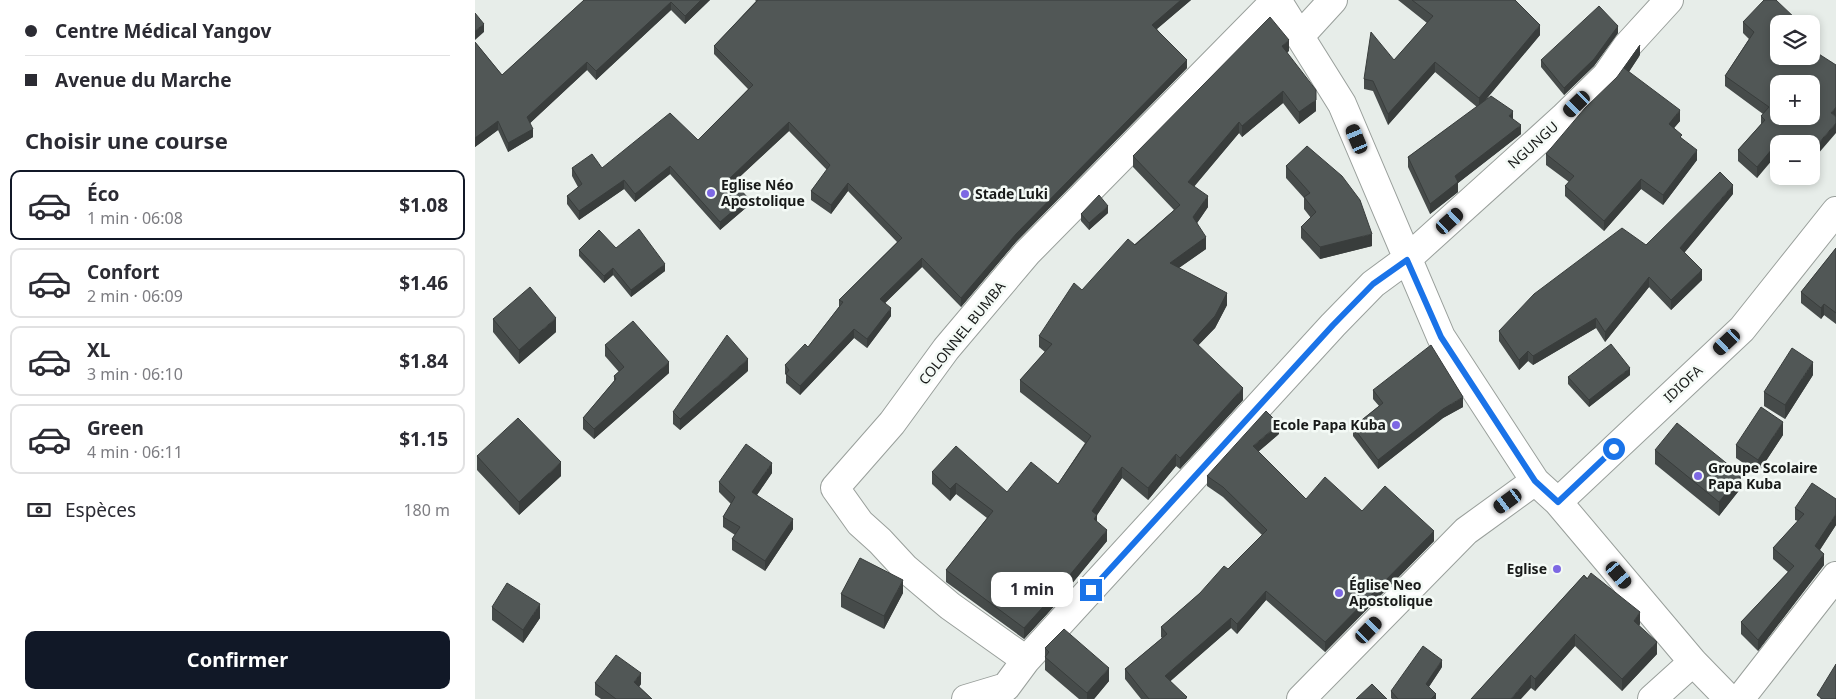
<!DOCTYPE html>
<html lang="fr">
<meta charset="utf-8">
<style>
body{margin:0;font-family:"Noto Sans",sans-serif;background:#f2f2f3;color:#2b2b33;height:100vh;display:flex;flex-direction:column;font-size:19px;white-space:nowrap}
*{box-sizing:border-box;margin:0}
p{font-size:16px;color:#7c7c81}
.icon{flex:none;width:28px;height:28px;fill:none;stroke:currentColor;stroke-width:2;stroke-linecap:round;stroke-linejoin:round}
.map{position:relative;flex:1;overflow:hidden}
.side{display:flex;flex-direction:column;background:#fff;width:475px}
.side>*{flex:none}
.guide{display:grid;align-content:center;height:110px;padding:0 25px;background:#fff}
.fabs{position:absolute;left:1295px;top:15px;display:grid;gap:10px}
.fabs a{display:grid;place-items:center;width:50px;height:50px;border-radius:10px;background:#fff;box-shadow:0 2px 8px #0003;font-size:25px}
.end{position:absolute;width:22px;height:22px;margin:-11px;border:6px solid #1a73e8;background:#fff;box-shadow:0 0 0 2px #fff}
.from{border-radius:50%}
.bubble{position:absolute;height:35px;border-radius:10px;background:#fff;box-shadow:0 2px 8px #0003;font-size:16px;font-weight:700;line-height:35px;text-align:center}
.car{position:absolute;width:15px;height:30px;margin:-15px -8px;border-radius:6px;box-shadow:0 0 4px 1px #0007;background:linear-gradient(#222 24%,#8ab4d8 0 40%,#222 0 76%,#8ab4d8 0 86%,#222 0)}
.guide b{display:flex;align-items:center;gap:18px;height:48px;font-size:19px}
.guide b+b{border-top:1px solid #e1e1e2}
.guide i{width:12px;height:12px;background:#2b2b33}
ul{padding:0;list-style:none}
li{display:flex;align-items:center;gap:15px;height:70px;margin:0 10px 8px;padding:0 15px;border:2px solid #e1e1e2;border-radius:10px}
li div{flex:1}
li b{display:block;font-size:19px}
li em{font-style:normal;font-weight:700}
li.current{border-color:#111827}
li>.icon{width:45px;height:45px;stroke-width:1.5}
h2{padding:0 25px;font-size:22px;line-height:60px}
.pay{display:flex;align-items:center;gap:12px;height:55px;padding:0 25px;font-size:19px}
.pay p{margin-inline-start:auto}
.primary-button{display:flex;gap:10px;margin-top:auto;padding:10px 25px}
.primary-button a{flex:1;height:58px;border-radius:10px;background:#111827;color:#fff;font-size:20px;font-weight:700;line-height:58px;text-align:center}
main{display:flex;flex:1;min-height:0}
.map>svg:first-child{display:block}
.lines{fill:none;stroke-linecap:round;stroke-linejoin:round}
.minor-casing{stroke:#999f9b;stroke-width:30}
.minor{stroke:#fff;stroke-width:28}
.wall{fill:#464b4a}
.shaded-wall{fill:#393d3c}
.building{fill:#515756;stroke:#393d3c;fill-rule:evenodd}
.route{stroke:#1a73e8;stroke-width:6}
.poi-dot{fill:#7d68e3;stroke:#f4faf6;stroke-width:2}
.labels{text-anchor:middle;stroke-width:5;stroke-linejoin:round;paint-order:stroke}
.street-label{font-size:14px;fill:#181a19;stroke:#f4faf6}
.poi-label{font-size:14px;font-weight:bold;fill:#181a19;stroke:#f4faf6;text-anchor:start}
</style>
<main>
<section class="side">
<div class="guide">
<b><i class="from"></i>Centre Médical Yangov</b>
<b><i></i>Avenue du Marche</b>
</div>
<h2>Choisir une course</h2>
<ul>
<li class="current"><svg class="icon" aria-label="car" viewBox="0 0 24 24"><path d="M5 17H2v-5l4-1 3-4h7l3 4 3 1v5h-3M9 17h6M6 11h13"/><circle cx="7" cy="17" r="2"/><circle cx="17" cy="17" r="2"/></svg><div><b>Éco</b><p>1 min · 06:08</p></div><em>$1.08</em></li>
<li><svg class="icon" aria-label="car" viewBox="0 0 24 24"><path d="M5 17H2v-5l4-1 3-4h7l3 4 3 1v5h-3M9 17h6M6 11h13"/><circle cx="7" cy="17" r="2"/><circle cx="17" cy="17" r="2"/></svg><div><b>Confort</b><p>2 min · 06:09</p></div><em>$1.46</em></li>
<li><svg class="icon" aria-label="car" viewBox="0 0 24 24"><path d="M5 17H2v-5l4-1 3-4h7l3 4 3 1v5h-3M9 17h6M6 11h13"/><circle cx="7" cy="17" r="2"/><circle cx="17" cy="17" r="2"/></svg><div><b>XL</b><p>3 min · 06:10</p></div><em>$1.84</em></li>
<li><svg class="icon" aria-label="car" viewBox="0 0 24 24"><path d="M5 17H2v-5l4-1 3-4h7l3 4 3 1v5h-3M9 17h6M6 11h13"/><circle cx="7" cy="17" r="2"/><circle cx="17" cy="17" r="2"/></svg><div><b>Green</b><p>4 min · 06:11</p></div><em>$1.15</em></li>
</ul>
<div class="pay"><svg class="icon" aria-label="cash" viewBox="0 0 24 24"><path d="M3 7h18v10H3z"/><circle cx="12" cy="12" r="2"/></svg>Espèces<p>180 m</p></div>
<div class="primary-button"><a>Confirmer</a></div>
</section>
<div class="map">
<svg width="1361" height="699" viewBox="0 0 1361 699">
<rect width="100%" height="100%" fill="#e7ede9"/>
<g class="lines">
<g class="minor-casing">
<path id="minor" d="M802,0L867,104L966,337L1060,481L1083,502L1218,662L1254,699
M825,36L858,0
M1083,502L1267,329L1361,211
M551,660L475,606L430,568L405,541L385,523L360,488L417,423L471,349L552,253L801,0
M491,699L531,687L551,660L858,325L898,284L932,259L1088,118L1131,76L1152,46L1194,0
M826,699L991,531L1060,481
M1177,699L1218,662
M1265,699L1361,576"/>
</g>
<use href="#minor" class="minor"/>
</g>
<path class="wall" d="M109,0H235L210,24L196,10L121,80L112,70L55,123L58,137L33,152L23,130L0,147V42L27,75Z
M280,0H716L682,29L712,68L541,242L486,307L447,267L410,303L416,316L392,348L379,338L325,395L311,383V375L310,374V365L333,347L364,307V300L422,242L373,191L356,214L336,200V191L352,170L314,131L259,182L273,206L245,230L195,174L160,202L149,189L104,220L92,204V196L103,187L97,176V168H127L223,140L273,89L239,54V46L281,1Z
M923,0H1040L1065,35L1010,100L1038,119L1046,134L983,183V192L955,214L933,167V157L1002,107L960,72L913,125L898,91L889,89V79L919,60L952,23Z
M1268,22L1322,24L1304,56L1357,62L1342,155L1336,150V144H1304L1282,178L1263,161V150L1286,124V116L1288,114L1250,86V76L1274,39L1268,33Z
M1143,33L1119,66L1089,95L1066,67V60Z
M814,51L812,53L841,111L824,124L808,103L767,137L764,133L719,186L733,207L722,223L731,249L704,268L752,305L740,328L723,345L768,400L705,469L701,466L673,500L647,478L622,515V522L632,541L595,586V589L549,639L471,582V570L512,518L481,494L475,501L457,484V472L532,492L583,484L610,443L545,392V380L570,352L564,347V336L607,290L699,210L658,167V156Z
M1165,55L1154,72L1205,121L1199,128L1222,160L1188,205L1166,189L1129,231L1090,196V186L1094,182L1071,165V154Z
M811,166L897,246L845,259L826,238V227L836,218L829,209V198L811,178Z
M1258,194L1209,253L1227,280L1196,310L1174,287L1130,342L1121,328L1058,365L1053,361L1044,370L1024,341V331Z
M633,213L614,230L606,221V214Z
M141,248L190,271L156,297L138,275L129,283L104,256V250Z
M1361,248V324L1349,315L1346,319L1326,303V292Z
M18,319L81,332L44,364L18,332Z
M130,345L194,373L119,439L108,429V418L139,381V376L144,372L130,356Z
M273,371L205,430L198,424V412Z
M1155,375L1114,407L1093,384V377Z
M1338,375L1310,419L1289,406V392Z
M898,390L988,407L968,418L903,469L878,436V427L904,406L898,399Z
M804,434L783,452L831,499L887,511L959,541L850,652L791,600L762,634L756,628L695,681L712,699H666L650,679V669L687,638L686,637V627L753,569L787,535L748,497L732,486V476Z
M1308,435L1283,473L1261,458V445Z
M1180,450L1266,488L1244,516L1180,464Z
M2,456L86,476L44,515L2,470Z
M297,473L282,495L318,529L290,571L257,550V539L260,535L248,527V517L256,504L244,492V482Z
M1320,508L1361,525L1345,550L1349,565L1283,651L1266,634V622L1313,572L1298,559V548L1323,521L1320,520Z
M1109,575L1165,624L1164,626L1182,654L1147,691L1100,646L1060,691L1056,688L996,699Z
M428,593L409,629L366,607V594Z
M17,607L65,618L48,643L17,620Z
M570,648L634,681L619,699H604L570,670Z
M967,667L954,687L961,699H917L916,698V691Z
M120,683L166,684L164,687L177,699H126L120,695Z"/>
<path class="shaded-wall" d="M226,0H235L210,24V16Z
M706,0H716L677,33V25Z
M196,2V10L121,80V71Z
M9,24V32L0,40V31Z
M1065,25V35L1004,108V98Z
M1143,26V33L1119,66L1089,95V88Z
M814,40V51L807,57V46Z
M1165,45V55L1149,79V68Z
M712,60V68L541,242L486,307V298L541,234Z
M112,62V70L52,126V117Z
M960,62V72L913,125V114Z
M808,91V103L767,137V126Z
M841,100V111L824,124V112Z
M1361,107V117L1356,113Z
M1205,110V121L1194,134V124Z
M1038,111V120L1034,116Z
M23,121V130L0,147V138Z
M314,122V131L255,186V178Z
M764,122V133L713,194V182Z
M1361,123V133L1342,155V145Z
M1046,125V134L983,183V192L955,214V204L980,176Z
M58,129V137L33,152V143Z
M1308,136V144H1304V152L1282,178V167Z
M1333,137V144H1326Z
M1222,150V160L1188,205V195Z
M195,166V174L160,202V194Z
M1166,179V189L1129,231V221Z
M149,180V189L104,220V211Z
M373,183V191L356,214V205Z
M1258,185V194L1205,258V248Z
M733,196V207L718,229V217Z
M273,198V206L245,230V222Z
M633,206V213L614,230V223Z
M897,234V246L845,259V247Z
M731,237V249L695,274V263Z
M447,258V267L405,308V299Z
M190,264V271L156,297V290Z
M138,268V275L129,283V276Z
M1227,270V280L1196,310V300Z
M1174,277V287L1130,342V332Z
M752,293V305L740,328L718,351V340Z
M1349,304V315L1346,319V308Z
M416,308V316L392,348V339Z
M81,318V332L44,364V350Z
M1121,318V328L1058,365V356Z
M379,329V338L325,395V386Z
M1053,351V361L1044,370V360Z
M273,359V371L205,430V419Z
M194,362V373L119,439V429Z
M1338,362V375L1310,419V405Z
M1155,368V375L1114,407V400Z
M768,388V400L705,469V458Z
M988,397V407L968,418L903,469V460L968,409Z
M1308,422V435L1283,473V460Z
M804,424V434L778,456V446Z
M701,454V466L673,500V488Z
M86,462V476L44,515V502Z
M297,463V473L277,502V492Z
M647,467V478L620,518L622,515V527L619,530L617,511Z
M1266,475V488L1244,516V502Z
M481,483V494L475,501V489Z
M1361,514V525L1340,557V546Z
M318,519V529L290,571V561Z
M632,530V541L595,586V589L549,639V628L594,576Z
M959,531V541L850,652V642Z
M1349,554V565L1283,651V640Z
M428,580V593L409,629V616Z
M791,591V600L762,634V624Z
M65,604V618L48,643V630Z
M1165,612V624L1159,634V621Z
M756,618V628L690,686V676Z
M1100,634V646L1060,691V679Z
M1182,642V654L1147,691V679Z
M967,660V667L951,691V684Z
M634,668V681L619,699H612V693Z
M166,673V684L159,694V682Z
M1056,675V688L1046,699H1036Z
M961,694V699H956Z"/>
<path class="building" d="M109,0H226L210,16L196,2L121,71L112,62L52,117L58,129L33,143L23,121L0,138V42L27,75Z
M283,0H706L677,25L712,60L541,234L486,298L447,258L405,299L416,308L392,339L379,329L325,386L311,374L314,370L310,365L330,344L333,347L368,302L364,300L427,238L373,183L356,205L336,191L355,165L314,122L255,178L273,198L245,222L195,166L160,194L149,180L104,211L92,196L107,184L97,168L117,154L127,168L195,113L223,140L278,85L239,46Z
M937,0H1040L1065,25L1004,98L960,62L913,114L898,81L889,79L896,32L919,60L958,16Z
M1289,0H1301L1322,20L1319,24H1304V56H1336V49L1361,65V107L1356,113L1361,117V123L1342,145L1333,137L1326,144H1317L1308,136L1282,167L1263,150L1290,120L1286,116L1294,107L1250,76L1279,32L1268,22ZM1304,84H1336V116H1304Z
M1124,6L1143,26L1119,59L1089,88L1066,60Z
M0,13L9,24L0,31Z
M795,17L814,40L807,46L841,90V100L824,112L808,91L767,126L764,122L713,182L733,196L718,217L731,237L695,263L752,293L740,316L718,340L768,388L705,458L701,454L673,488L647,467L617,511L622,515L619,519L632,530L594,576L595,577L549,628L471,570L518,511L481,483L475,489L457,472L481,446L532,492L556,462L583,484L616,436L545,380L577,344L564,336L599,283L607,290L653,239L660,245L705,205L658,156Z
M1165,45L1149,68L1205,110L1194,124L1207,135L1205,137L1222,150L1188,195L1166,179L1129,221L1090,186L1099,176L1071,154L1110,108L1142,77Z
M1016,96L1038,111L1034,116L1046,125L980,176L983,182L955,204L933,157Z
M832,146L867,176L885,200L897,234L845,247L826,227L841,212L829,197L835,193L811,166Z
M1245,172L1258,185L1205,248L1227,270L1196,300L1174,277L1130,332L1121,318L1058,356L1053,351L1044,360L1024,331L1059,294L1147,228L1171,245Z
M624,195L633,206L614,223L606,214Z
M164,229L190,264L156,290L138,268L129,276L104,250L124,230L141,248Z
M1361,248V313L1349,304L1346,308L1326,292Z
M55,287L81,318L44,350L18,319Z
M158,321L194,362L119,429L108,418L141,379L139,376L149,367L130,345Z
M252,335L273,359L205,419L198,412Z
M1136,344L1155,368L1114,400L1093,377Z
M956,345L988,397L968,409L903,460L878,427L908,403L898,390Z
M1317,348L1338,362L1310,405L1289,392Z
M1286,407L1308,422L1283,460L1261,445Z
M791,411L804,424L778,446L831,499L850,477L887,511L910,486L959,531L850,642L791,591L762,624L756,618L690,676L712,697L710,699H674L650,669L692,634L686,627L725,593L749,566L753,569L792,530L748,487L732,476Z
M43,418L86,462L44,502L2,456Z
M1202,423L1266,475L1244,502L1180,450Z
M271,444L297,463L277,492L318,519L290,561L257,539L265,527L248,517L260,497L244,482Z
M1337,483L1361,499V514L1340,546L1349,554L1283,640L1266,622L1319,566L1298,548L1329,514L1320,508Z
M385,558L428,580L409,616L366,594Z
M1116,573L1165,612L1159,621L1182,642L1147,679L1100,634L1060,679L1056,675L1036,699H996L1109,575L1112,579Z
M32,583L65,604L48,630L17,607Z
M589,629L634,668L612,693L570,657L574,652L570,648Z
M948,646L967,660L951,684L961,694L956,699H923L916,691Z
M141,655L166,673L159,682L177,699H141L120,683Z
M1361,664V699H1346V698L1342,695Z
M897,684L912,699H881Z"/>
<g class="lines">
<path class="route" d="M616,590L858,325L898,284L932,260L966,337L1060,481L1083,502L1139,449"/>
</g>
<g class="poi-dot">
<circle cx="236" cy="193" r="5"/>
<circle cx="490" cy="194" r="5"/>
<circle cx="921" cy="425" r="5"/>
<circle cx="1223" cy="476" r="5"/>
<circle cx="1082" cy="569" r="5"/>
<circle cx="864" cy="593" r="5"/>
</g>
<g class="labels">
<g class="street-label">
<text transform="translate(1058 145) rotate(-42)" y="5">NGUNGU</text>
<text transform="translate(487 333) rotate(-51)" y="5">COLONNEL BUMBA</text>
<text transform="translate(1208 384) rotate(-43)" y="5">IDIOFA</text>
</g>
<g class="poi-label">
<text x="246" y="190">Eglise Néo<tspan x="246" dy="16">Apostolique</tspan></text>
<text x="500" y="199">Stade Luki</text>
<text x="911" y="430" text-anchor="end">Ecole Papa Kuba</text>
<text x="1233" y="473">Groupe Scolaire<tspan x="1233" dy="16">Papa Kuba</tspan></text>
<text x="1072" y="574" text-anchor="end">Eglise</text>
<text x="874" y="590">Église Neo<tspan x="874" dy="16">Apostolique</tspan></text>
</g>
</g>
</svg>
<div class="fabs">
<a><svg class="icon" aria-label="layers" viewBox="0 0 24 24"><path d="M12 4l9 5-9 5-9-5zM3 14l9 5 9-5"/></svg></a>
<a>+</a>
<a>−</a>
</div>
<i class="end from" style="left:1139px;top:449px"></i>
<i class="end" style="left:616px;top:590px"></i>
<div class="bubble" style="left:516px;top:572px;width:82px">1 min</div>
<i class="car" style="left:1102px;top:104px;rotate:226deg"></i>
<i class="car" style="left:882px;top:139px;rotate:337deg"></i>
<i class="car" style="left:975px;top:221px;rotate:48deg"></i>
<i class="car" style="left:1252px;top:342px;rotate:227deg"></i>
<i class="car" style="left:1033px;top:501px;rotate:234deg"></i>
<i class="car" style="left:1144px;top:575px;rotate:140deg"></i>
<i class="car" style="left:894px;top:630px;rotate:44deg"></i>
</div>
</main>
